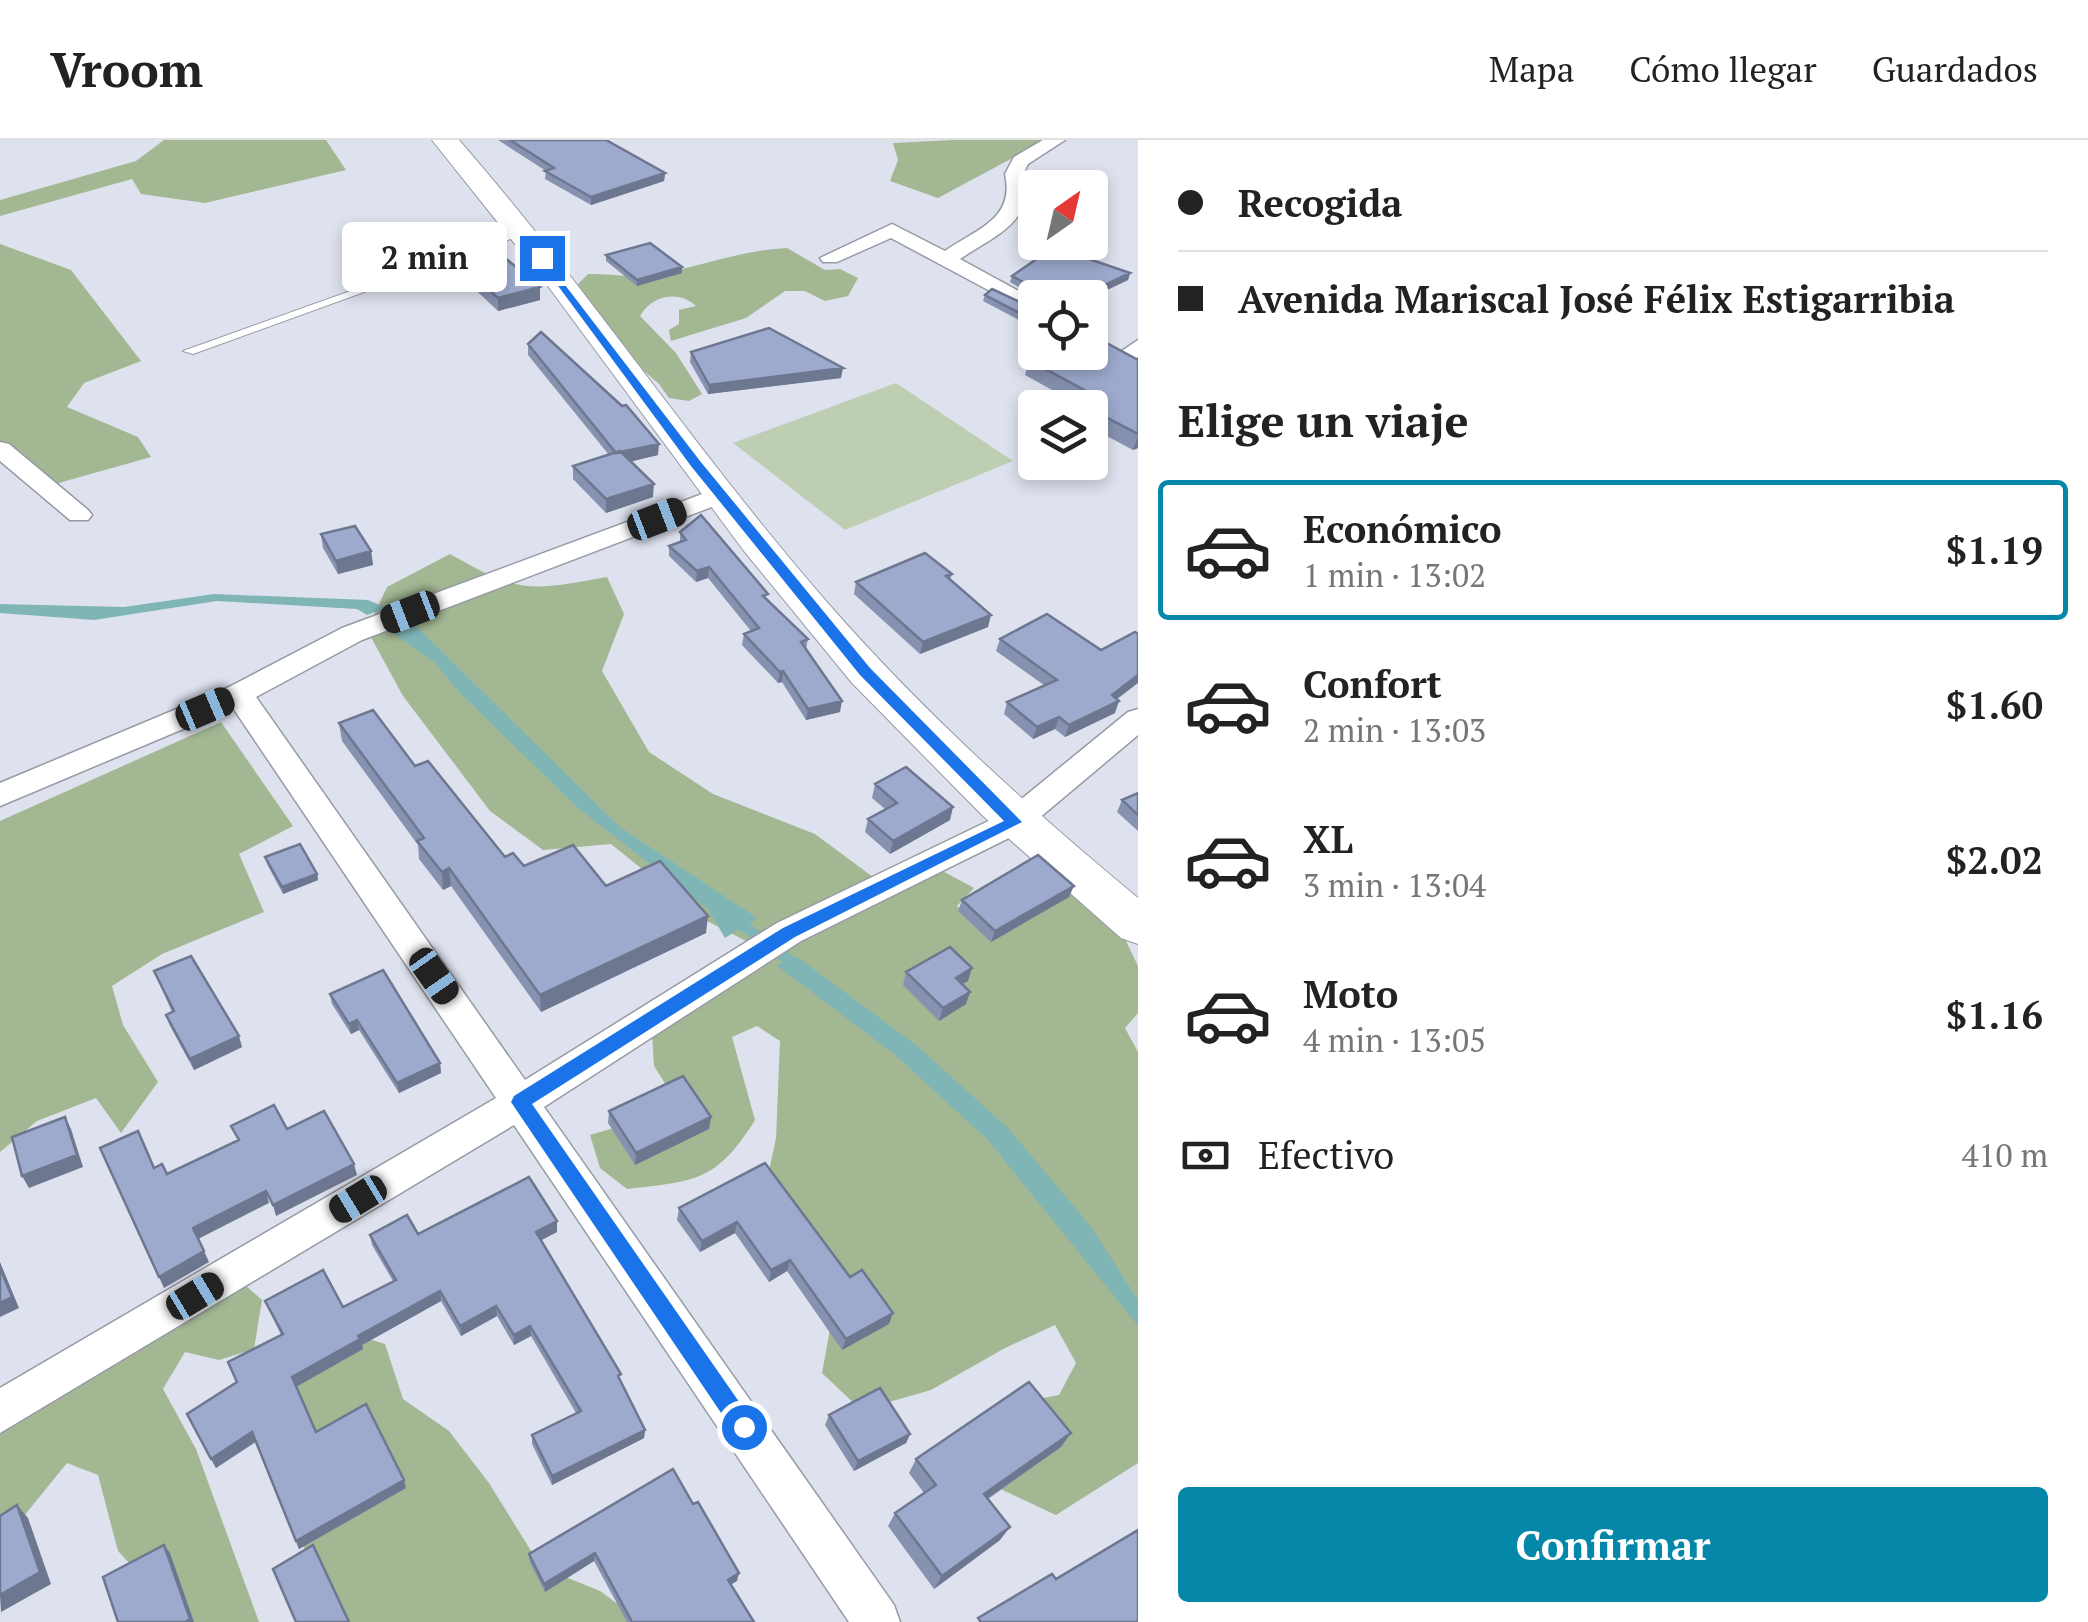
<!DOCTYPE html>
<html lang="es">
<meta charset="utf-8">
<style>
body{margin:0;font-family:"PT Serif",serif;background:#f2f2f2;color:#222;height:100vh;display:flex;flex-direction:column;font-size:38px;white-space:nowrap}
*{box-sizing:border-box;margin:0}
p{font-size:32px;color:#767676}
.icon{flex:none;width:55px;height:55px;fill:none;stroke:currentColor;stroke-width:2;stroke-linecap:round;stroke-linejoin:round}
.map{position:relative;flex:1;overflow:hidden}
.side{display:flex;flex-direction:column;background:#fff;width:950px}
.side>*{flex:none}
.top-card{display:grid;align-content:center;height:220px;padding:0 40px;background:#fff}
.needle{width:65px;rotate:34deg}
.tools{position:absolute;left:1018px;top:30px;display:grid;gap:20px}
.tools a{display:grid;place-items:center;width:90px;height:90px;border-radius:10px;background:#fff;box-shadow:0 5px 15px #0003;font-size:50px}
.end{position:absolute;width:45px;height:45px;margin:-22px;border:12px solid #1a73e8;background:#fff;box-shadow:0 0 0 5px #fff}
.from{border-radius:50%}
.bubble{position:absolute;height:70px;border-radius:10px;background:#fff;box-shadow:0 5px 15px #0003;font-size:32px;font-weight:700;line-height:70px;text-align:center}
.car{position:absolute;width:30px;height:60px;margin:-30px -15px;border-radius:12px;box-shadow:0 0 8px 2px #0007;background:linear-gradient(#222 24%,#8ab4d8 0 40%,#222 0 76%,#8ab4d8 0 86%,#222 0)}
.top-card b{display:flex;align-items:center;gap:35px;height:95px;font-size:38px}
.top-card b+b{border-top:2px solid #e0e0e0}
.top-card i{width:25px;height:25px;background:#222}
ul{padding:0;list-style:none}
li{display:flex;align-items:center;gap:30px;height:140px;margin:0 20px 15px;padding:0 20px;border:5px solid transparent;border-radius:10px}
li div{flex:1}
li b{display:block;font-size:38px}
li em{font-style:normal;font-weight:700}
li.current{border-color:#0587a9}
li>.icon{width:90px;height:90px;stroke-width:1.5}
h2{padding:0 40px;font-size:45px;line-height:120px}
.pay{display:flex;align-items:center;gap:25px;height:110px;padding:0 40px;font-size:38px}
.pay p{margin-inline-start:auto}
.action{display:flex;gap:20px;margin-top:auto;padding:20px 40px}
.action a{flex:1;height:115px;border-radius:10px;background:#0587a9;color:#fff;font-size:40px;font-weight:700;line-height:115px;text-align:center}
header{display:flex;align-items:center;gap:60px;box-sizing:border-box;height:140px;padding:0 50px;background:#fff;border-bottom:2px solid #e0e0e0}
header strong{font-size:48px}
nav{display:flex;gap:55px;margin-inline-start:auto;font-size:35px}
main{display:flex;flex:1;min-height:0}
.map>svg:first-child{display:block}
.green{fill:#beceb3}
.forest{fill:#a3b793}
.water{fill:#80b5b6}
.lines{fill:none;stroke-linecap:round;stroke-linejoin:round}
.stream{stroke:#80b5b6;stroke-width:11}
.lane-casing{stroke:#969aa5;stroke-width:2}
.street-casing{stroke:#969aa5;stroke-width:3}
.secondary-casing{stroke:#969aa5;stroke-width:2}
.lane{fill:#fff;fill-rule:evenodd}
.street{fill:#fff;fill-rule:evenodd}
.secondary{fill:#fff;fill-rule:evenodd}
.wall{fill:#8792b1}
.shaded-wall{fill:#6e7790}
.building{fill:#9daace;stroke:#6e7790;stroke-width:2.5}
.route{fill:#1a73e8}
</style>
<header>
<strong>Vroom</strong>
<nav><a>Mapa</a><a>Cómo llegar</a><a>Guardados</a></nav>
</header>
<main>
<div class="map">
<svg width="1138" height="1482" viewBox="0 0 1138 1482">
<rect width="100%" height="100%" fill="#dee2ee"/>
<path class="green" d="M896,243L1013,321L845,390L733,303Z"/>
<path class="forest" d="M164,0H326L346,30L205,63L141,54L132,39L0,76V60L136,21Z
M953,0H1046L938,58L890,41L898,20L893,3Z
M0,104L71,130L141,221L84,243L67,267L138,297L151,317L41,348L0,302Z
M787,108L825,130L840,129L858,138L848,156L825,161L805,151H785L746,178L671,201L669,190L679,184V170L696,166C679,150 652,155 640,176L676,213L702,254L689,261L669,258L659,244L621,211L577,145L588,134C611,133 634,139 657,135C701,126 742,110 787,108Z
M450,414C520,454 530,451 607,437L624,474L602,531L649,612L713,654L815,694L873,737L756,806L705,780L611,704L543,710L490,671L403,556L367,490L387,447Z
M221,582L293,686L239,714L264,772L162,814L112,846L123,885L158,942L121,993L96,958L37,981L0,1012V681Z
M1042,718L1126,801L1138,826V873L1125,888L1138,912V1323L1056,1375L992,1345L1010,1264L1059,1255L1076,1223L1055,1185L1005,1208L931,1250L861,1270L822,1233L831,1184L765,1050L776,998L780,901L757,886L732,897L755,980C716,1042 696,1041 627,1049L600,1028L590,995L637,981L673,956L654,926L651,877L939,729L974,748L957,766L970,781Z
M229,1131L262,1160L254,1209L219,1220L185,1212L163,1249L196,1309L259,1482H139L144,1439L118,1411L98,1335L67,1323L24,1376H0V1285Z
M322,1184L385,1204L403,1259L449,1291L489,1343L541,1427L600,1451L642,1482H335C284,1405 293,1293 287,1203Z"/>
<path class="water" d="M214,454L368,460L386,468L367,475L357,469L217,461L94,480L0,473V464L124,467Z
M415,485L620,687L757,778L725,798L708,769L579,669L459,552L435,523L393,493Z
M797,817L915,904L1008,988L1092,1088L1138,1160V1186L988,1000L894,914L776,825Z"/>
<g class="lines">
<path class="stream" d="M732,777L801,829"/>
<g class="lane-casing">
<path id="lane" d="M518,91L527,93L193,214L183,211Z"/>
</g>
<g class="street-casing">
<path id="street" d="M1043,0H1065L1028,24L1023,34C1036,82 995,95 960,119L1035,160V175L891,98L837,122H823L820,118L892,84L945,111C978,88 1015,79 1005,34L1014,17Z
M1138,200V217L1124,224L1116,222L1113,217Z
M0,302L9,304L88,370L92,375L88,380H70L0,321Z
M721,347L734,355L730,360L362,500L256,557L525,940L777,783L1003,674L1128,572L1138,569V595L1025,690L801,801L544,967L894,1465L900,1482H849L514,985L0,1293V1248L496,958L233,568L0,666V643L229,547L342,488Z"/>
</g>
<g class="secondary-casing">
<path id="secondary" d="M432,0H459C588,148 697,313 826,461C921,570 1027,666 1138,758V804L1121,798L982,675L852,543L744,411L542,138Z"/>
</g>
<use href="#lane" class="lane"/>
<use href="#street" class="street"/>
<use href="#secondary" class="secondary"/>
</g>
<path class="wall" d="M498,0H606L665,33L664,41L591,65L545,39L546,31Z
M606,115L682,127V133L637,146L606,121Z
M466,129L540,160L498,171L467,142Z
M1130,133L1128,140L1090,158H1037L1010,142L1012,136Z
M985,155L1035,169L1030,186L983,161Z
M528,204L658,315L631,321L653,357L606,373L573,339V326L609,315L528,215Z
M691,212L841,238L708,254L690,222Z
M1029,220H1138V308L1133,310L1090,287V268H1080L1081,266L1025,235Z
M680,392L768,460L808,499L806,509L840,572L806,580L782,542L778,543L742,505L744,494L751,491L708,438L696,442L669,416V406L680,402Z
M321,394L371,411L373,425L338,434L323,408Z
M952,434L950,440L988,487L920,514L854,454L856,442Z
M1000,499L1117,560L1115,573L1065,597L1055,589L1033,599L1004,574L1007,562L1044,545L996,511Z
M339,583L415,626L505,717L524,726L606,746L706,793L541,872L451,746L443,750L419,719L418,705L342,601Z
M875,644L950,680L890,714L865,692L868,679L885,669L872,658Z
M1138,653V691L1117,672L1122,660Z
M265,717L317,734L318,740L283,754L267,724Z
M1069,757L991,802L958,771L962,760Z
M154,831L242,907L194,930L170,886L166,875L172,872Z
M906,832L968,841L962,844L966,864L939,881L903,845Z
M330,854L440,923L441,933L399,953L359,890L351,894L332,864Z
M609,971L711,977L709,989L635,1025L608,983Z
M765,1023L850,1137L889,1184L842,1210L787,1131L769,1142L735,1093L700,1112L677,1080L679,1068Z
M557,1092L541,1100L621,1242L645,1290L644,1298L552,1345L532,1304V1295L576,1273L531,1196L514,1205L497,1176L461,1196L441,1161L362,1205L363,1209L296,1246L316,1292L406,1348L299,1409L256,1302L216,1328L187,1274L237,1242L281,1195L265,1161L343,1167L393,1141L372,1105L370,1095Z
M829,1275L910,1294L906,1303L854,1331L825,1285Z
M1061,1307L988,1359L1000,1400L934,1449L888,1386L895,1373L924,1353L909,1333L916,1319Z
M673,1329L737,1441L731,1444L754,1482H627L594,1421L545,1452L530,1423L529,1414Z"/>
<path class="shaded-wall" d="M665,33L664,41L591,65V57Z
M682,127V133L637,146V140Z
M1130,133L1128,140L1090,158H1078Z
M540,147V160L498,171V158Z
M843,228L841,238L708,254L709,245Z
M1138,295V308L1133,310Z
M659,304L658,315L617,325V314Z
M654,344L653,357L606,373V359Z
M371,411L373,425L338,434L336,421Z
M709,427L708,438L696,442L697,431Z
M991,475L988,487L920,514L923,502Z
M783,531L782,542L778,543L780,532Z
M1138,535V543L1108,566L1119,561L1115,573L1065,597L1069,585Z
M842,561L840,572L806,580L808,569Z
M1059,577L1055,589L1033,599L1037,587Z
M953,667L950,680L890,714L893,701Z
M449,728L451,746L443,750L442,732Z
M317,734L318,740L283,754L282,747Z
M1074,746L1069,757L991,802L995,791Z
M708,776L706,793L541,872L540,855Z
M972,828L968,841L951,850L956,838Z
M970,852L966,864L939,881L943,868Z
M357,880L359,890L351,894L349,884Z
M239,896L242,907L194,930L190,919Z
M440,923L441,933L399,953L397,943Z
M65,977L71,989L83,1027L29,1048L22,1036Z
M711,977L709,989L635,1025L636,1013Z
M354,1024L357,1035L276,1076L273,1065Z
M266,1051L269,1063L198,1099L193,1088Z
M557,1081V1092L536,1103V1092Z
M737,1082L735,1093L700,1112L702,1101Z
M204,1111L209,1122L164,1148L159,1137Z
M790,1120L787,1131L769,1142L771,1130Z
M0,1122L19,1168L0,1177Z
M440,1151L441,1161L362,1205L363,1209L296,1247L292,1237L358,1196Z
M496,1166L497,1176L461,1196L460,1186Z
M893,1173L889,1184L842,1210L846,1199Z
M530,1186L531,1196L514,1205V1195Z
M645,1290L644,1298L552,1345V1336Z
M252,1292L256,1301L216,1328L211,1319Z
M1071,1293L1061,1307L975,1367L984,1354Z
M910,1294L906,1303L854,1331L858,1321Z
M404,1340L406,1348L299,1409L296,1401Z
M17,1365L28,1378L51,1444L1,1472L0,1455Z
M1010,1387L1000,1400L934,1449L942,1436Z
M164,1405L170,1413L194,1482H185Z
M595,1413L594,1421L545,1452L544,1444Z
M739,1433L737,1441L725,1448L728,1440Z"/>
<path class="building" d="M510,0H606L665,33L591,57L545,31L554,28Z
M650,103L682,127L637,140L606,115Z
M1054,107L1130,133L1078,158H1039L1038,150L1012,136Z
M505,118L540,147L498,158L466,129Z
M992,149L1035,169V178L1031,179L985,155Z
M769,188L843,228L709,245L691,212Z
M541,192L622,266L626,265L659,304L616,313L528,204Z
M1090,194L1138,220V294L1081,264L1097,257L1029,220L1046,212H1090Z
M620,311L654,344L606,359L573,326Z
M701,375L768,454L763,456L808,499L801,502L842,561L808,569L783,531L780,532L744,494L759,488L709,427L697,431L669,406L686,400L680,392Z
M355,386L371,411L336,421L321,394Z
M925,413L952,434L946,436L991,475L923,502L856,442Z
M1047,474L1101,510L1135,492L1138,494V535L1112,555L1119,561L1069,585L1059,577L1037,587L1007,562L1057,540L1000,499Z
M373,570L415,626L428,621L505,717L513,713L524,726L573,705L606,746L660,721L708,776L540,855L449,728L442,732L417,701L424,698L339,583Z
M906,627L953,667L893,701L868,679L897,663L875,644Z
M1138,653V675L1122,660Z
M300,704L317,734L282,747L265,717Z
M1038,715L1074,746L995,791L962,760Z
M950,807L972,828L956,838L970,852L943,868L906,832Z
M191,816L239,896L190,919L166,875L174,871L154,831Z
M383,830L440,923L397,943L357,880L349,884L330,854Z
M683,936L711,977L636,1013L609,971Z
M274,965L287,989L324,971L354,1024L273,1065L266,1051L193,1088L204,1111L159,1137L100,1008L138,991L154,1028L162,1024L167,1034L239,1000L231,986Z
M65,977L77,1015L22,1036L12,997Z
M765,1023L850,1137L862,1130L893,1173L846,1199L790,1120L771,1130L737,1082L702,1101L679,1068Z
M529,1037L557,1081L536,1092L621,1234L618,1236L645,1290L552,1336L532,1295L581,1271L530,1186L514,1195L496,1166L460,1186L440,1151L358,1196L360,1199L292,1237L316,1292L366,1264L404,1340L296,1401L252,1292L211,1319L187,1274L237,1242L228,1222L283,1194L265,1161L323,1130L343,1167L396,1140L370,1095L407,1075L418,1094Z
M0,1128L12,1157L0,1163Z
M1029,1242L1071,1293L984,1354L1010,1387L942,1436L895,1373L936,1345L916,1319Z
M880,1248L910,1294L858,1321L829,1275Z
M673,1329L693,1364L698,1362L739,1433L728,1440L754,1482H632L595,1413L544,1444L529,1414Z
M17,1365L40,1432L0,1455V1376Z
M1138,1390V1482H981L978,1478L1052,1434L1056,1439Z
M164,1405L190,1479L185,1482H118L103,1437Z
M313,1405L349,1482H296L273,1429Z"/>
<path class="route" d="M542,115L700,321L870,528L1022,682L795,797L532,964L751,1279L754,1287L751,1295L744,1298L736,1295L511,962L514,956L783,788L1004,681L860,535L691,326L539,120Z"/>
</svg>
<div class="tools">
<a><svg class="needle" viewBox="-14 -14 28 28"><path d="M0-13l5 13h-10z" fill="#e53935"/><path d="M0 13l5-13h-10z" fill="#767676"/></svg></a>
<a><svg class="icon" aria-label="locate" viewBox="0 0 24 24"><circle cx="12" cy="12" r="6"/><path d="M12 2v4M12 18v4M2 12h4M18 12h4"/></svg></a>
<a><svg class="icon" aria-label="layers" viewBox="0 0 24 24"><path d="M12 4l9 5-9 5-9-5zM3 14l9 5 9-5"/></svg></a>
</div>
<i class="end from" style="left:744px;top:1287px"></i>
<i class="end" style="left:542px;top:118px"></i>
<div class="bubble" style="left:342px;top:82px;width:165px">2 min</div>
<i class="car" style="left:657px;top:379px;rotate:69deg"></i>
<i class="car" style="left:410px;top:472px;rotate:249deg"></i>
<i class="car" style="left:205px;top:569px;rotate:67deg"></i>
<i class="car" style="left:434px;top:836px;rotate:145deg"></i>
<i class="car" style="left:358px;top:1059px;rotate:239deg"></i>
<i class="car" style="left:195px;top:1156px;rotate:59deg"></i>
</div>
<section class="side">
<div class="top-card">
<b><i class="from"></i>Recogida</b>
<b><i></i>Avenida Mariscal José Félix Estigarribia</b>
</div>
<h2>Elige un viaje</h2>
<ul>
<li class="current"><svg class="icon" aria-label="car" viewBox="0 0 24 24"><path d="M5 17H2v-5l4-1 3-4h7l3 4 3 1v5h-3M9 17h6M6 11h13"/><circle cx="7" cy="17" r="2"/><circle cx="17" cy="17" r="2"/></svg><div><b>Económico</b><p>1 min · 13:02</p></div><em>$1.19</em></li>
<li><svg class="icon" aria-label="car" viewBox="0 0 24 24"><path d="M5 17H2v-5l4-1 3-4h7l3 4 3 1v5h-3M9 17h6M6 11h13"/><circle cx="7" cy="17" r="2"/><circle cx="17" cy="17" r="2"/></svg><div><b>Confort</b><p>2 min · 13:03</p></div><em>$1.60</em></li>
<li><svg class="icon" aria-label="car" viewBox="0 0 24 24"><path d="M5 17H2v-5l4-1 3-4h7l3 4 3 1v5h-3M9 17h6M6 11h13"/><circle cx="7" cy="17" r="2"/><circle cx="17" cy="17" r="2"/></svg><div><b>XL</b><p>3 min · 13:04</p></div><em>$2.02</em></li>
<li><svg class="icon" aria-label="car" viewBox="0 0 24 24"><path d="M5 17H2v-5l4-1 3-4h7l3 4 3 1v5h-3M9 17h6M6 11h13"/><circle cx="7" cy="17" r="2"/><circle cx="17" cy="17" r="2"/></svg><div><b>Moto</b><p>4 min · 13:05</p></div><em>$1.16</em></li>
</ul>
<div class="pay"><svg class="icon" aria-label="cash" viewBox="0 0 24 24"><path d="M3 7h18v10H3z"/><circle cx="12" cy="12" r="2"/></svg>Efectivo<p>410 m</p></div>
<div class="action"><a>Confirmar</a></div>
</section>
</main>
